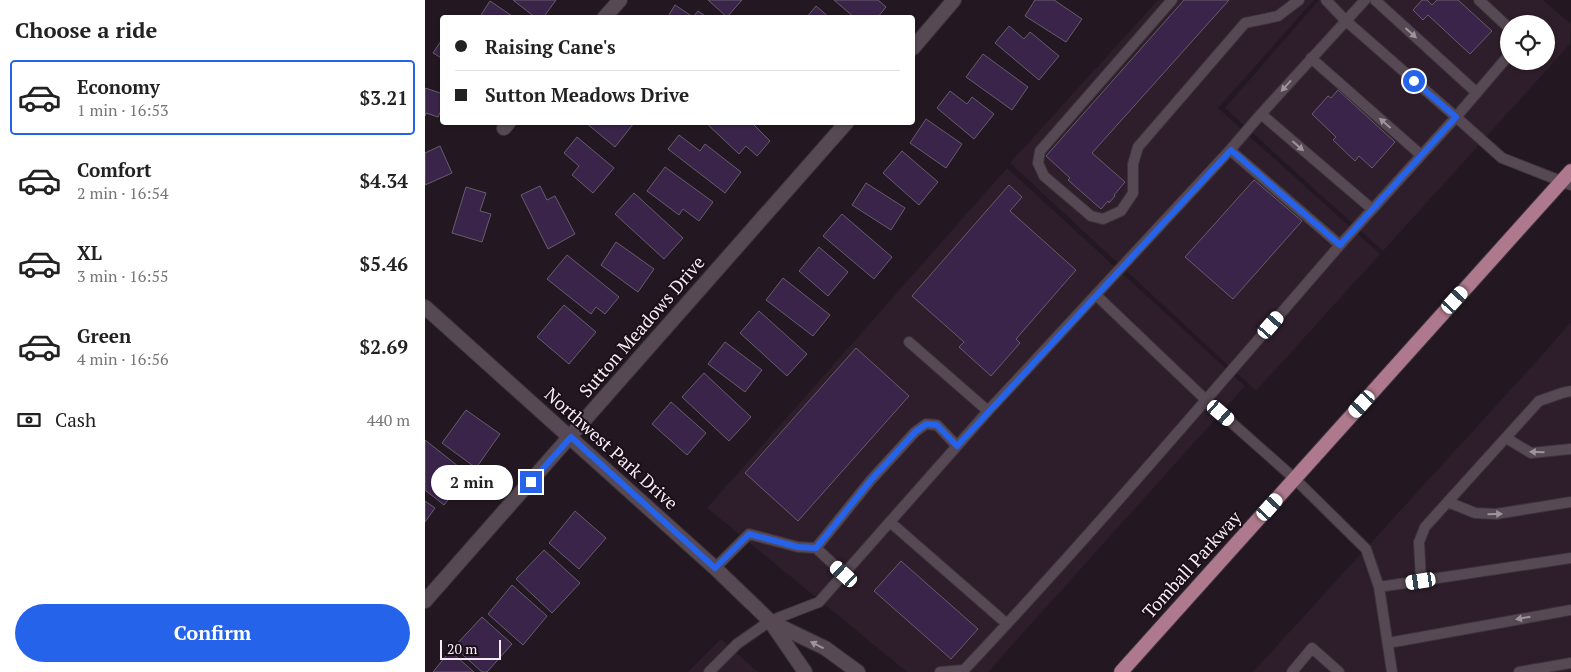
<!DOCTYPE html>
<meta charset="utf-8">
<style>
body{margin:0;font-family:"PT Serif",serif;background:#f2f2f2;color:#222;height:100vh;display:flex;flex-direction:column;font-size:19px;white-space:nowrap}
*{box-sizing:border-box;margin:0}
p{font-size:16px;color:#767676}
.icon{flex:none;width:28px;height:28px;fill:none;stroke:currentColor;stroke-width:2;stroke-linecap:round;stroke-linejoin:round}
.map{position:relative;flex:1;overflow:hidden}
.side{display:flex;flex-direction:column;background:#fff;width:425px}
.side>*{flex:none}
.top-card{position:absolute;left:15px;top:15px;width:475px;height:110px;border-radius:5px;box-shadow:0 1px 4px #0004;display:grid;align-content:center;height:110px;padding:0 15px;background:#fff}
.controls{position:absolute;left:1075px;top:15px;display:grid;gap:10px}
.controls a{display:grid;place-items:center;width:55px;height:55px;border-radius:50%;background:#fff;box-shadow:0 1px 4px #0004;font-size:25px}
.scale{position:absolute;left:15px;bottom:12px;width:61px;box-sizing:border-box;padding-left:5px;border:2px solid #f6edf4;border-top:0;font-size:14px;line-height:18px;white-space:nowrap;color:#f6edf4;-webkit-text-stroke:4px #1a0f18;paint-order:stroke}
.end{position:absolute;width:22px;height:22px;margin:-11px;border:6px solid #2563eb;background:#fff;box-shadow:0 0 0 2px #fff}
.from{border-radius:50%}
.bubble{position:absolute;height:35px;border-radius:18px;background:#fff;box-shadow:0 1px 4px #0004;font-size:16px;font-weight:800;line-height:35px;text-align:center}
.car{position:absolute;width:15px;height:30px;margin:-15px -8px;border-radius:6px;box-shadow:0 0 4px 1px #0007;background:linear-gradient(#fff 24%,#345 0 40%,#fff 0 76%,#345 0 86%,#fff 0)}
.top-card b{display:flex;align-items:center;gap:18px;height:48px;font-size:19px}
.top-card b+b{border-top:1px solid #e0e0e0}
.top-card i{width:12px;height:12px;background:#222}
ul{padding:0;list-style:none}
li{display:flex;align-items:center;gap:15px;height:75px;margin:0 10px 8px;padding:0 5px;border:2px solid transparent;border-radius:5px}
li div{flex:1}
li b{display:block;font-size:19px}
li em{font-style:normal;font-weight:800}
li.current{border-color:#2563eb}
li>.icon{width:45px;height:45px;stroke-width:1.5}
h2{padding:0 15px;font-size:22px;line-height:60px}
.pay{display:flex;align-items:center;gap:12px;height:55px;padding:0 15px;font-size:19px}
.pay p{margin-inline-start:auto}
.button{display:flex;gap:10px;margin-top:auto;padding:10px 15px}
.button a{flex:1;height:58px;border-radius:30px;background:#2563eb;color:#fff;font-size:20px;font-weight:800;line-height:58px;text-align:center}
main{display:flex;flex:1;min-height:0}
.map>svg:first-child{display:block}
.built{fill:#2e1d2a;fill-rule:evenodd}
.building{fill:#3a2449;stroke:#665d6c}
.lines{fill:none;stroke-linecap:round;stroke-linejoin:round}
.service-casing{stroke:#3b3339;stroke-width:12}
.minor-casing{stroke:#3b3339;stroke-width:16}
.tertiary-casing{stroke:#3b3339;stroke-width:16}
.primary-casing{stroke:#3b3339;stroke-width:16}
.service{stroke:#574954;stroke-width:10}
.minor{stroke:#574954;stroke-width:14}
.tertiary{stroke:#574954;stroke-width:14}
.primary{stroke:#ae798d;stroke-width:14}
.oneway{fill:#9f939c}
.route{stroke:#2563eb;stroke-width:6}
.labels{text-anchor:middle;stroke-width:4;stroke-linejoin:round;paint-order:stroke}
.street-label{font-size:18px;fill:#f6edf4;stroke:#1a0f18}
</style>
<main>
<section class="side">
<h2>Choose a ride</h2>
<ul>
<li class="current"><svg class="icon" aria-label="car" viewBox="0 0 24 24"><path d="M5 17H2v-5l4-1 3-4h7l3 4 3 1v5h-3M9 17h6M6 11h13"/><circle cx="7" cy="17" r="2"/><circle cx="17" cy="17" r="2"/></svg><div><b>Economy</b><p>1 min · 16:53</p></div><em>$3.21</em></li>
<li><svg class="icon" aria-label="car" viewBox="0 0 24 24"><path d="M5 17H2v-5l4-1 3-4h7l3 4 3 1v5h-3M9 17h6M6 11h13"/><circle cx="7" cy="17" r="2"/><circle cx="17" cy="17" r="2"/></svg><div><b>Comfort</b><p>2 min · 16:54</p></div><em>$4.34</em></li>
<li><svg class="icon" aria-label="car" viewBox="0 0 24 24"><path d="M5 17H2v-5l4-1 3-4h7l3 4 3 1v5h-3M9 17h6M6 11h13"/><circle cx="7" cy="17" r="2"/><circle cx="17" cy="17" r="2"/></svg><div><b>XL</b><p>3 min · 16:55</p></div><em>$5.46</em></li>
<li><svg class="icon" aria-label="car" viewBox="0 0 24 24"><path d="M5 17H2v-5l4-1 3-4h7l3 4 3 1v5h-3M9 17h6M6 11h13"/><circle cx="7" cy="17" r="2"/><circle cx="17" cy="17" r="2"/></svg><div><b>Green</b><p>4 min · 16:56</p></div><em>$2.69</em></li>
</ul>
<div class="pay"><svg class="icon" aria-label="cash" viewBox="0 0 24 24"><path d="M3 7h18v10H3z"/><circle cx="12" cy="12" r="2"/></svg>Cash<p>440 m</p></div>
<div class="button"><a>Confirm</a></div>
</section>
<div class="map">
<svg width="1146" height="672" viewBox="0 0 1146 672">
<rect width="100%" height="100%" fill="#231821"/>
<path class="built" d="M733,0H889L793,108L955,254L831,391L585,163Z
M894,0H1118L1146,24L1145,44L958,251L800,108ZM1084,24H1121V61H1084Z
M582,168L820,386L563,672H482L282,508Z
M1146,322V672H828L1110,363Z
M296,639L333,672H263Z"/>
<path class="building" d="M88,0H131L118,18H111Z
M283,0H317L302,17Z
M409,0H453L461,7L452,18H430Z
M610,0H629L657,19L641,42L600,16Z
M759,0H804L667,153L700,182L689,195L690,196L684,203L683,201L676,209L643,180L645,178L621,156Z
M997,0H1002L1007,5L1012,0H1033L1067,31L1045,54L1003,15L998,20L988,10Z
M65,1L90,18H54Z
M250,5L268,17L273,11L283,18H242Z
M391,6L405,18H381Z
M584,26L599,39L605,32L634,56L614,80L570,43Z
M18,38V59L8,53Z
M558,54L603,87L587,110L541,77Z
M0,88L18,94V106L13,117L1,113L0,116Z
M913,90L970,142L947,168L934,156L930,161L908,140L911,137L887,114L903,96L906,98Z
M525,91L542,104L547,97L569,114L549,139L512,108Z
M501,119L537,144L521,168L485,143Z
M160,122H208L209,123L190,147Z
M280,122H326L345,141L332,156L321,146L314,154Z
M254,135L275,151L280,144L316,172L300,193L243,149Z
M152,137L189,168L168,193L147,175L154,166L139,153Z
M15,146L27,173L0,185V153Z
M477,151L513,182L494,205L458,173Z
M240,167L288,202L274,221L258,209L254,215L222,191Z
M829,180L877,221L808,299L760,257Z
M441,183L480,208L466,230L427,205Z
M584,185L597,197L585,211L651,270L591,339L595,343L566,376L534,347L539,342L487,296Z
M115,186L122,200L130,196L150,234L123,249L96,195Z
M41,187L61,193L55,211L66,214L57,242L27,233Z
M209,193L258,238L239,259L190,214Z
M417,214L467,257L449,279L398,236Z
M191,242L229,269L213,292L176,265Z
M394,247L423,272L403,296L374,271Z
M142,255L194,297L180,314L171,307L166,314L122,279Z
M358,278L405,315L388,336L341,300Z
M139,305L171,332L144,364L112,337Z
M334,311L382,354L362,376L315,333Z
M300,342L337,370L320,392L283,364Z
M431,348L484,396L373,521L320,473Z
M279,373L326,417L304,441L257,397Z
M246,402L281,433L262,455L227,424Z
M41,410L75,434L51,468L17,443Z
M0,440L43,474L19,505L0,490Z
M0,501L10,508L0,522Z
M150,511L181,538L154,569L124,543Z
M119,550L155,583L127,613L91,579Z
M476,561L553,629L526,659L449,591Z
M87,585L122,616L98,645L63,614Z
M57,617L87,644L62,672H57L29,647Z
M25,651L49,672H8Z"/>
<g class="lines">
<g class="service-casing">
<path id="service" d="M747,0L615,151L613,163L619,176L666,216L678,219L696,211L708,193V164L713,147L820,23L853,16L874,0
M901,0L920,20L1031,117L1084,55
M950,0L1052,93
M1054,0L1084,28
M886,58L996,155
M836,114L947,209
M805,150L836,114L940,0
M915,245L1031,117L1077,158L1146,185
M671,295L781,400L870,479L941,549L954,587L967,672
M484,342L563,411
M1081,438L1106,453L1146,449
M1023,502L1050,513L1071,514L1146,502
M465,522L582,624
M391,548L419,574
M290,568L324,534L373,547L391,548L446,480L490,432L501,424L512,425L532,446
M996,581L994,542L1000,527L1114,401L1137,393L1146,391
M954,587L1146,558
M963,643L1146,610
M284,672L312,644L345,621L394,602L563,411L805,150L915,245C791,388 669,532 539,670L515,672
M867,672L887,648L914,672
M1094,672L1146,663"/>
</g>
<g class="minor-casing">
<path id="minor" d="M179,18L195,0
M488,48L529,0
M79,128L84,122
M0,601L422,122"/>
</g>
<g class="tertiary-casing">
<path id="tertiary" d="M0,307L290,568L345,621L380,672
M346,622L400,648L433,672"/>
</g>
<g class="primary-casing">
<path id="primary" d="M696,672L1146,171"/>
</g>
<use href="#service" class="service"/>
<use href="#minor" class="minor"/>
<use href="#tertiary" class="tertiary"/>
<use href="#primary" class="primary"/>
</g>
<defs><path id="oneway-solid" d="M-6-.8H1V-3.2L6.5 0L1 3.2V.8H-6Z" transform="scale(1.25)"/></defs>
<g class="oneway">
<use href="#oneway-solid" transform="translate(986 33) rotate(42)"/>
<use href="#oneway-solid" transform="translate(861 86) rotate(132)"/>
<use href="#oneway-solid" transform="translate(960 123) rotate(-139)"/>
<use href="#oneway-solid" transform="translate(873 146) rotate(41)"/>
<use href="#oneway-solid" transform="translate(1112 452) rotate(-178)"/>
<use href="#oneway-solid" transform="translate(1070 514) rotate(-2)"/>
<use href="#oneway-solid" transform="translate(1098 618) rotate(170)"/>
<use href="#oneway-solid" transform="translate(392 645) rotate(-153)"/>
</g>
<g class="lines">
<path class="route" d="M106,482L146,437L290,568L324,534L373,547L391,548L446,480L490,432L501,424L512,425L532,446L806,150L915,245L1031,117L989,81"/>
</g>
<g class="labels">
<g class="street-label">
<text transform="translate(217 327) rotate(-49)" y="6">Sutton Meadows Drive</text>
<text transform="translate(186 449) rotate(42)" y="6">Northwest Park Drive</text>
<text transform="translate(767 565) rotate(-48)" y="6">Tomball Parkway</text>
</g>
</g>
</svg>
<div class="controls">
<a><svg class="icon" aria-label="locate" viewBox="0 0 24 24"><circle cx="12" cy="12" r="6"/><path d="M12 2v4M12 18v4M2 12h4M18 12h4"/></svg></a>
</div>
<div class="scale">20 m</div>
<i class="end from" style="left:989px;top:81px"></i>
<i class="end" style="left:106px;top:482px"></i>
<div class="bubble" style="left:6px;top:465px;width:82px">2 min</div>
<i class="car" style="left:1030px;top:300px;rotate:42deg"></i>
<i class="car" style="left:846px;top:325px;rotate:41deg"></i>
<i class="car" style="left:937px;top:404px;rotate:222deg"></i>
<i class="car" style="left:796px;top:413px;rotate:131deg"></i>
<i class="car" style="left:845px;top:507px;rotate:42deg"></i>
<i class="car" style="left:419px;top:574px;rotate:312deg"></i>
<i class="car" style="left:996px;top:581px;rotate:261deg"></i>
<div class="top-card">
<b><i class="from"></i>Raising Cane's</b>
<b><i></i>Sutton Meadows Drive</b>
</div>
</div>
</main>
